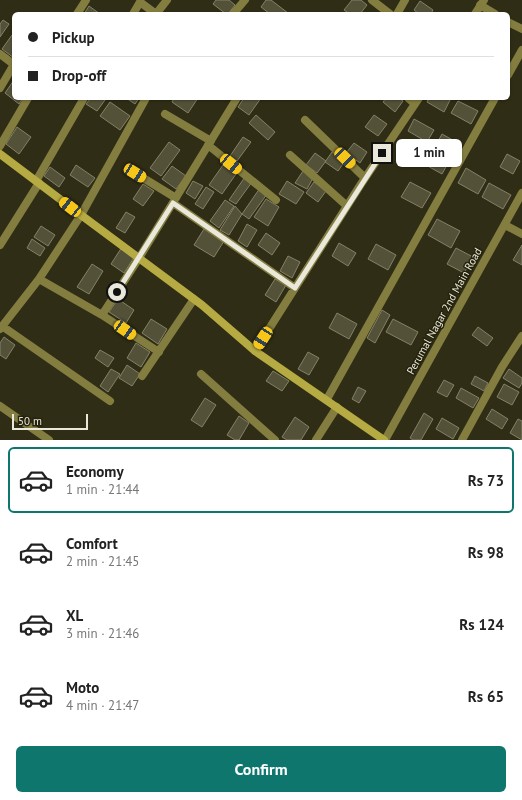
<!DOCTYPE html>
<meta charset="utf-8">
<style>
body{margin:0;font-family:"PT Sans",sans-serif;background:#f6f6f6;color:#222;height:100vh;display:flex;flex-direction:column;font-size:15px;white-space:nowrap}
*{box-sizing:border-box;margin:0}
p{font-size:13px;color:#767676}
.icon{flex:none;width:22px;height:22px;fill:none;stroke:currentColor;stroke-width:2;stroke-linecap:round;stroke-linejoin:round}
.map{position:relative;height:440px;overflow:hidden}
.side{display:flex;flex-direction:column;background:#fff;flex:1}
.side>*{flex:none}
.banner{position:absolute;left:12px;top:12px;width:498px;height:88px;border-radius:6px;box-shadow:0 1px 3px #0004;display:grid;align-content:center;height:88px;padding:0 16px;background:#fff}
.scale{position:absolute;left:12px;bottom:10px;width:76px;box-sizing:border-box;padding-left:4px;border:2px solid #e9e8da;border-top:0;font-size:11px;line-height:14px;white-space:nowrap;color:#e9e8da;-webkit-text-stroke:3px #26230c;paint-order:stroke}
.end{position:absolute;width:18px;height:18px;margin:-9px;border:5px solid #e9e8da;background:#111;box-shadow:0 0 0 2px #111}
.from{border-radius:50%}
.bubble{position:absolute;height:28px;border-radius:6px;background:#fff;box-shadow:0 1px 3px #0004;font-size:13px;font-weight:800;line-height:28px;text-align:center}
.car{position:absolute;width:12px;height:24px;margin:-12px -6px;border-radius:5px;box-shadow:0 0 3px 1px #0007;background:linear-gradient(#f5c518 24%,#345 0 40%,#f5c518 0 76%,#345 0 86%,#f5c518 0)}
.banner b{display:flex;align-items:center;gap:14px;height:38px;font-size:15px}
.banner b+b{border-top:1px solid #e0e0e0}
.banner i{width:10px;height:10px;background:#222}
ul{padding:7px 0 0;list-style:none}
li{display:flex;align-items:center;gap:12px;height:66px;margin:0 8px 6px;padding:0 8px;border:2px solid transparent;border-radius:6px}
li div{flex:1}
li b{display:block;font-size:15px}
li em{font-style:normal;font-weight:800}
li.active{border-color:#0f766e}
li>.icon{width:36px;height:36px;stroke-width:1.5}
.cta{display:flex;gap:8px;margin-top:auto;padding:8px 16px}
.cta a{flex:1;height:46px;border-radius:6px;background:#0f766e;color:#fff;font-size:16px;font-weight:800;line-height:46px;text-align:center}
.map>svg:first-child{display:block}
.building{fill:#535138;stroke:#848167}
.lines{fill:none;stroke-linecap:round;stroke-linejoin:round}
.street{stroke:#847d40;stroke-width:8}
.secondary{stroke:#b6ab43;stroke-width:8}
.route{stroke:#e9e8da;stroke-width:5}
.labels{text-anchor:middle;stroke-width:3;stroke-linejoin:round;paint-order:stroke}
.street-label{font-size:11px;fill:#e9e8da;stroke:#26230c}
</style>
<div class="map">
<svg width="522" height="440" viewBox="0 0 522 440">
<rect width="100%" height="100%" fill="#2f2d15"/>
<path class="building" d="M216,0H229L235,5L228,14H226L213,4Z
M266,0H271L288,13L270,14L261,7Z
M352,0H361L367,5L360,14H350L344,10Z
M420,1L433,10L431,14H419L414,10Z
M89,6L100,14H84Z
M3,20L9,24L0,37V24Z
M12,35L14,37V58L2,49Z
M14,80V98H23L19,104L5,93Z
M91,98H102L105,100L97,111L86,104Z
M126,98H139L135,104Z
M174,98H198L188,113L172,102Z
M244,98H261L249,115L238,107Z
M386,98H399L403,101L395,112L383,102Z
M429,98H446L450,100L444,112L427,102Z
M458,101L478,111L471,124L451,113Z
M110,102L130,116L120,130L100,116Z
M256,115L275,132L268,140L249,123Z
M374,115L387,124L378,136L365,127Z
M414,119L434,130L427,142L408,131Z
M17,127L31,137L19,154L6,144Z
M442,134L458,143L452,154L436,145Z
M243,137L251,142L237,161L230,156Z
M169,142L180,150L161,176L150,168Z
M354,143L367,152L360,163L346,153Z
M332,152L345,161L338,171L325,162Z
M315,153L326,161L317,173L306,165Z
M507,154L520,161L513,174L500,167Z
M430,155L447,165L442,174L424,164Z
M76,165L95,178L88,187L70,175Z
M223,165L236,174L222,194L209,185Z
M172,166L186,176L176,189L162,179Z
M50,167L65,178L59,187L44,176Z
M466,168L486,180L478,194L458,183Z
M303,171L313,178L307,189L295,183Z
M245,177L252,182L236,204L229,200Z
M193,181L203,186L195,199L186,193Z
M287,181L304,192L296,204L279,194Z
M314,182L326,191L318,202L306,193Z
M410,182L431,193L422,208L401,197Z
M489,183L511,195L503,209L482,197Z
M143,184L154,191L143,206L133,199Z
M206,187L214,192L203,209L195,204Z
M260,188L267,194L249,219L242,214Z
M266,199L279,207L268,226L254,217Z
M225,200L234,206L219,228L210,221Z
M235,206L242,214L229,235L220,230Z
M126,212L135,217L125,233L116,228Z
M437,219L460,231L451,248L428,235Z
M247,224L257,230L247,247L238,241Z
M41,226L55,235L48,246L34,237Z
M204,229L224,241L214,257L194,245Z
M266,233L280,243L272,255L258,245Z
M32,239L45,248L40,256L27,248Z
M339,243L356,253L348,266L332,256Z
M376,244L396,255L388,270L368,259Z
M522,245V265L513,260Z
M122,247L135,256L124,273L111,264Z
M456,248L473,257L464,273L447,264Z
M288,256L300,262L292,278L280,271Z
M92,264L103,271L89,294L77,287Z
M275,279L286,285L276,302L265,295Z
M118,299L134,310L126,323L109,312Z
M382,310L390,315L375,343L367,338Z
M337,313L357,324L349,339L329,328Z
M151,319L167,329L158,344L142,333Z
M393,319L418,332L411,345L386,332Z
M478,327L493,338L487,346L472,335Z
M4,337L15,345L6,359L0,355V343Z
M136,343L150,352L141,367L127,358Z
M100,350L114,358L108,367L95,358Z
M308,352L319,358L309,375L298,369Z
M127,365L140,374L132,386L119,378Z
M111,369L120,374L108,392L100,386Z
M509,369L522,378V383L519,388L503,378Z
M273,371L289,381L282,391L266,381Z
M475,376L488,383L484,391L471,384Z
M444,380L454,385L447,397L437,392Z
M504,384L519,392L512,405L497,397Z
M358,387L366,391L359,403L352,399Z
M461,388L479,398L473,408L456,398Z
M205,398L216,405L202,427L191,420Z
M492,409L508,419L502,429L486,419Z
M424,413L433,419L421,440H413L410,438Z
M239,416L249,423L239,440H235L227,435Z
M295,417L309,427L301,440H287L282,437Z
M442,418L459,428L453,439L436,429Z
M518,419L522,421V440L510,433Z"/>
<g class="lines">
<path class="street" d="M372,0L390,14
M480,5L495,14
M77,14L86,0
M133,14L140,2L156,14
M156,14L167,0
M233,14L245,0
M397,14L405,0
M475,14L484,0
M508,22L522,29
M0,54L12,63L13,66L0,88
M508,75L522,50
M408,98L415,104
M165,114L211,141
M305,120L365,178
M208,145L276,200
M0,146L28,98
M290,155L347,206
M135,173L176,198
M36,181L84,98
M173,203L295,288
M505,225L522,234
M0,245L39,183
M39,279L102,315L159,352
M102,315L139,258L237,98
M2,326L110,401
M0,329L39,279L81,215L146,98
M255,351L361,184L419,98
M201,374L275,440
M142,376L194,299
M327,399L495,98
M0,406L49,440
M316,440L337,407
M385,440L522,193
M462,440L502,367L522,336"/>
<path class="secondary" d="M0,154L81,215L202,305L255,351L384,440"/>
</g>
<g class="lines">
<path class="route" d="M117,292L173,203L295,288L382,153"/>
</g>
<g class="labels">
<g class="street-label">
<text transform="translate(444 311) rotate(-61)" y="4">Perumal Nagar 2nd Main Road</text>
</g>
</g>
</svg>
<div class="scale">50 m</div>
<i class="end from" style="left:117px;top:292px"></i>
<i class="end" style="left:382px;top:153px"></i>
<div class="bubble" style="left:396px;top:139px;width:66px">1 min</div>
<i class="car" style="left:345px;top:158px;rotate:134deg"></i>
<i class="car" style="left:231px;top:164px;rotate:129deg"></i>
<i class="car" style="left:135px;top:173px;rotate:122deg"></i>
<i class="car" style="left:70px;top:207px;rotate:308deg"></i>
<i class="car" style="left:125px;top:330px;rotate:124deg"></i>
<i class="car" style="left:263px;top:338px;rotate:213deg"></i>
<div class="banner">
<b><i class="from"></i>Pickup</b>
<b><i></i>Drop-off</b>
</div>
</div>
<section class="side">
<ul>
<li class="active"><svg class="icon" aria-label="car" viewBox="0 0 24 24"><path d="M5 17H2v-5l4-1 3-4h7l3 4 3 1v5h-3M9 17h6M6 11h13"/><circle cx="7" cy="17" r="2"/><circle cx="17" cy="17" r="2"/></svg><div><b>Economy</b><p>1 min · 21:44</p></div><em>Rs 73</em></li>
<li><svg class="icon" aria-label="car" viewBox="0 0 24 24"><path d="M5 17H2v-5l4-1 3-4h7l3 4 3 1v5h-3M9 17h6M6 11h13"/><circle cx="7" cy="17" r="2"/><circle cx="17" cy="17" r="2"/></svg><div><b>Comfort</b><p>2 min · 21:45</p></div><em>Rs 98</em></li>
<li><svg class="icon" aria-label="car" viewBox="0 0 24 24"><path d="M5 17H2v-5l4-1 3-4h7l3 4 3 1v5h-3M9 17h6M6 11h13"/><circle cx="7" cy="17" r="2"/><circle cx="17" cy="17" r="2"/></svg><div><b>XL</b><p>3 min · 21:46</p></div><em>Rs 124</em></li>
<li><svg class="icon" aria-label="car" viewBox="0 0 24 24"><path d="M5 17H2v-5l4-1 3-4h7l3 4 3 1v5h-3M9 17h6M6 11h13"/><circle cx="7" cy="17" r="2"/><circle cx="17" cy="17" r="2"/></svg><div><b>Moto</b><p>4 min · 21:47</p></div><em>Rs 65</em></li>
</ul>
<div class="cta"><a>Confirm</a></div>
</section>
